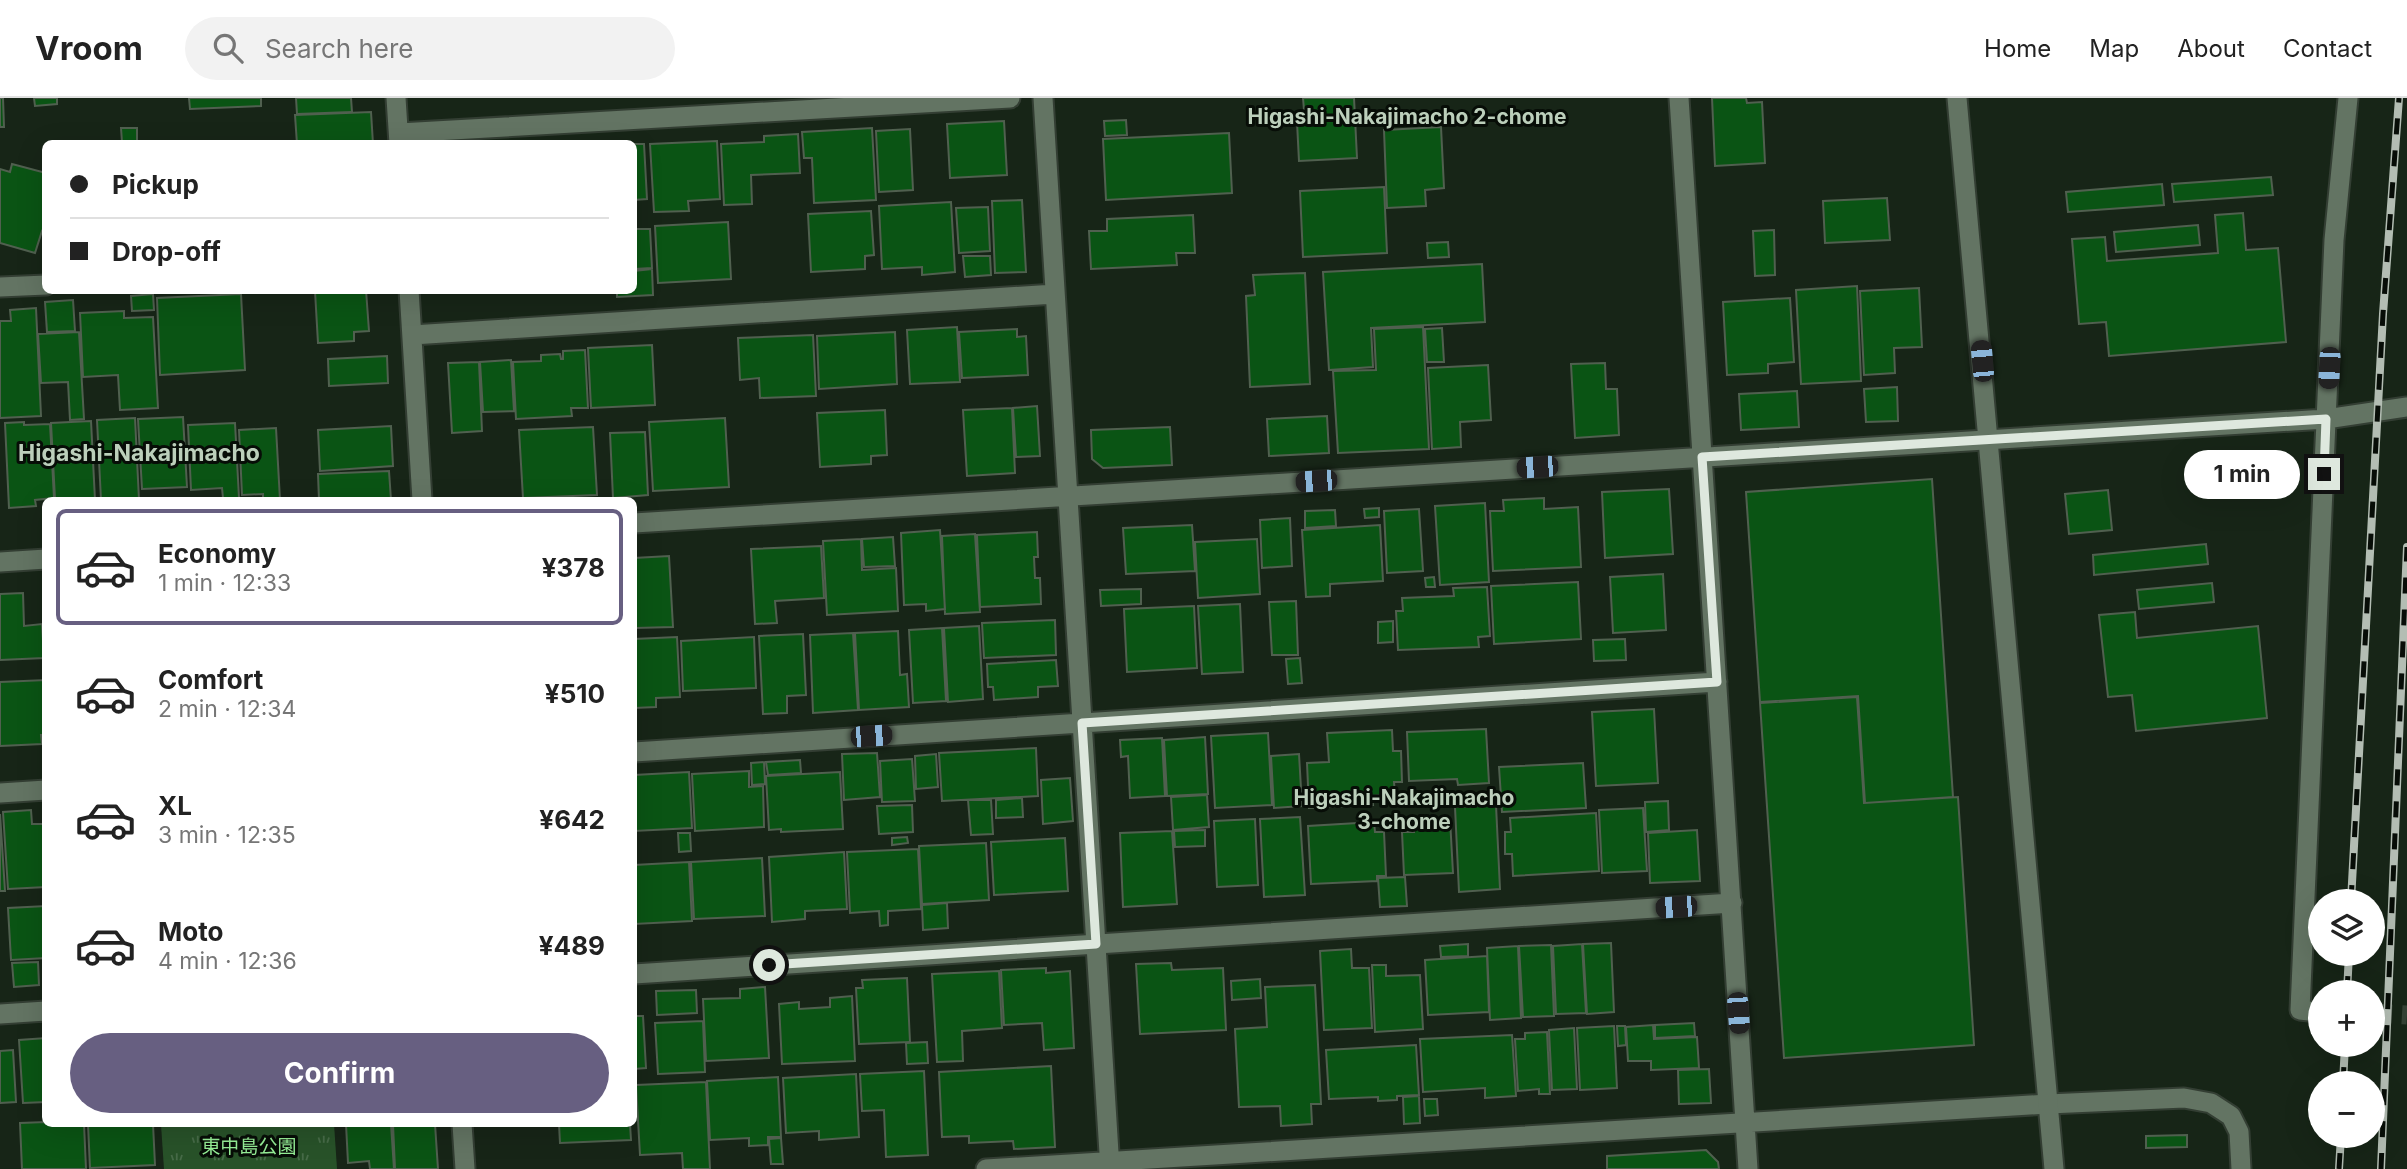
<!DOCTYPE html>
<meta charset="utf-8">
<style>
body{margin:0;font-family:Inter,"Noto Sans JP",sans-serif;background:#f2f2f2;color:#222;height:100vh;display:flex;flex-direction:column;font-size:26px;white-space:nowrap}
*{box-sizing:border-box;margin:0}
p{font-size:23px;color:#767676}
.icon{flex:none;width:38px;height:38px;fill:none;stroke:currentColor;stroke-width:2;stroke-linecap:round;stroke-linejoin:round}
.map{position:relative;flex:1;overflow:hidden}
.sheet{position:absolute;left:42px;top:399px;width:595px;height:630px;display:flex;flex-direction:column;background:#fff;border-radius:10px;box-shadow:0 7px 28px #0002}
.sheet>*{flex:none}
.banner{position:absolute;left:42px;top:42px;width:595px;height:154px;border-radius:10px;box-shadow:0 7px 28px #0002;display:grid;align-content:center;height:154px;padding:0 28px;background:#fff}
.buttons{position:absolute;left:2308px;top:791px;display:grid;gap:14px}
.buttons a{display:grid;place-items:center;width:77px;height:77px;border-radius:50%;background:#fff;box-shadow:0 7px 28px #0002;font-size:35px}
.end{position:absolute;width:32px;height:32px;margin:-16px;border:9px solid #dee8de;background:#111;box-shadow:0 0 0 4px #111}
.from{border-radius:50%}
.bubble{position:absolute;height:49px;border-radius:24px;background:#fff;box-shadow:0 7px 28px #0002;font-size:23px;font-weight:700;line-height:49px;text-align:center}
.car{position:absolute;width:21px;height:42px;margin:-21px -10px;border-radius:9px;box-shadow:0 0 5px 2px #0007;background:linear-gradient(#222 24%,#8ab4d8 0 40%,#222 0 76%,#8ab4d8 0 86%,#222 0)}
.banner b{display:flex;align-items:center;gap:24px;height:66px;font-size:26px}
.banner b+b{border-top:2px solid #e0e0e0}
.banner i{width:18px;height:18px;background:#222}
ul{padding:12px 0 0;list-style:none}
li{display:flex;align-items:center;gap:21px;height:116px;margin:0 14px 10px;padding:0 14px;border:4px solid transparent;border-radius:10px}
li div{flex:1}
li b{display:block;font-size:26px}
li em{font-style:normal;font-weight:700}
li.active{border-color:#675f81}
li>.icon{width:63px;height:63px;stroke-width:1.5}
.primary-button{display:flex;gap:14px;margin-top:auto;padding:14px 28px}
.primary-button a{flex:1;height:80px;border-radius:42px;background:#675f81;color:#fff;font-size:28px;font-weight:700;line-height:80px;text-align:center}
header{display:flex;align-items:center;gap:42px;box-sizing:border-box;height:98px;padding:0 35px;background:#fff;border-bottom:2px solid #e0e0e0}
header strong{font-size:33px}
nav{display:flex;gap:38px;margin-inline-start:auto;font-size:24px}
.search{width:490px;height:63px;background:#f2f2f2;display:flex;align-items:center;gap:18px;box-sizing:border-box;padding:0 24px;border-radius:38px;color:#767676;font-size:26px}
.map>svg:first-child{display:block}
.park{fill:url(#park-tufts)}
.building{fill:#0a5414;stroke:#50604f;stroke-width:2}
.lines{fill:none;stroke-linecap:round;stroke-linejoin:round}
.minor-tunnel{stroke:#354235;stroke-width:19;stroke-dasharray:19 10;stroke-linecap:butt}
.minor-casing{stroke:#333e33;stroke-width:23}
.tertiary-casing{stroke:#333e33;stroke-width:23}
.minor{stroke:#637463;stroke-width:19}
.tertiary{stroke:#637463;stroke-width:19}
.rail-casing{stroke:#b3bdb3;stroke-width:8}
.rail{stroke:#070d07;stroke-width:5;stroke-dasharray:16;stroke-linecap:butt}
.route{stroke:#dee8de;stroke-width:9}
.labels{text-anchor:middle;stroke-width:6;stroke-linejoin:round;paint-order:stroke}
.park-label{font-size:19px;fill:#95ee96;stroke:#070d07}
.neighbourhood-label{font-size:21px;font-weight:bold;fill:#bccfbb;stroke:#070d07}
.quarter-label{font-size:23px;font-weight:bold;fill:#bccfbb;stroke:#070d07}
</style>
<header>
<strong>Vroom</strong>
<div class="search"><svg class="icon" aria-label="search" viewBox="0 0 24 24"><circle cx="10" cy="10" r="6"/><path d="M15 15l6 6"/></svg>Search here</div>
<nav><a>Home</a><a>Map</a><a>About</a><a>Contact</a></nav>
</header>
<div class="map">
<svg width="2407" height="1071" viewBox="0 0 2407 1071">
<defs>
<pattern id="park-tufts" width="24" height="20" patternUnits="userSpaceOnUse" patternTransform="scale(1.75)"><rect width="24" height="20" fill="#285229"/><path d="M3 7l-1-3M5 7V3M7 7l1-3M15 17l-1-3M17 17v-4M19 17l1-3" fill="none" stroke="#476b48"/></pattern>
</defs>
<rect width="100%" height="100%" fill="#172517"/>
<path class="park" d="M161,1026H334L337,1071H164Z"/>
<path class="building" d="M0,0H3L4,29H0Z
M34,0H57V6L35,8Z
M189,0H261V8L190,11Z
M296,0H351L352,14L297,16Z
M1303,0H1354L1357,60L1299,63L1297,24H1305Z
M1712,0H1746L1747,5L1762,4L1765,65L1715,68Z
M371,14L373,46H297L295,17Z
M1126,22L1127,37L1105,38L1104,23Z
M1004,23L1007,77L950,80L947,26Z
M1441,29L1444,90L1425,92L1426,108L1387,110L1384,32Z
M121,30H137V44H122Z
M872,30L876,102L814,105L812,60H804L802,34Z
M910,31L913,92L879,94L876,33Z
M1229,35L1232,95L1106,102L1103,41Z
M798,36L800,75L751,77L752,106L724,107L721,46L764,44V38Z
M717,43L720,101L688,103L689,113L654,114L650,46Z
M634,46H644L647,101L634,102Z
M12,66L46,75V135L42,133L35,155L0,145V71L10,74Z
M2271,79L2273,97L2174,104L2172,86Z
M2162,86L2164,107L2068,114L2066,94Z
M1384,89L1387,155L1303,159L1300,93Z
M1887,100L1890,142L1825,145L1823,103Z
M1022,102L1026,174L995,175L992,103Z
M951,104L955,174L922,177V169L882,171L879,108Z
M988,109L990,153L959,155L956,110Z
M871,113L874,157L865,158V171L811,174L808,116Z
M2243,115L2246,152L2278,150L2286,244L2109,258L2106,224L2079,226L2072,141L2105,139L2107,163L2218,155L2215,117Z
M1193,117L1195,155H1176L1177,167L1091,171L1089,133H1107V121Z
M728,124L731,181L658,185L655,128Z
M2198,127L2200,147L2116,154L2114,134Z
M634,131H650L652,170L634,171Z
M1774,132L1775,177L1755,178L1753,133Z
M1448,144L1449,159L1428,160L1427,145Z
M963,158H990L991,177L965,179Z
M1482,166L1485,224L1371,230L1373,269L1329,272L1323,174Z
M652,171L653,197L617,199V192H634V173Z
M1305,175L1310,286L1250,289L1246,198L1255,197L1253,177Z
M1857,188L1861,283L1801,286L1796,192Z
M1919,190L1922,249L1894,250L1895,275L1864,277L1860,193Z
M366,192L369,233L354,234V243L318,245L315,193Z
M153,196L154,212L132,213L131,198Z
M241,196L245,272L160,277L157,200Z
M1790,200L1794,264L1768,266V275L1727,277L1723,204Z
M73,202L75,233L47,234L45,204Z
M36,210L41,318L0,320V223H11L10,212Z
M124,213V220L153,219L158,310L120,312L118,277L83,279L80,215Z
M957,229L960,284L910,286L907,232Z
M1423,229L1429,351L1338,355L1333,273L1376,272L1374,231Z
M1442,230L1444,264H1427L1425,231Z
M1017,231V239L1026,238L1028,277L962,280L959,234Z
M79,234L84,321L70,322L68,284L41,285L38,236Z
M895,234L897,286L819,291L817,238Z
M813,237L816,298L760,300L759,280L740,282L738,240Z
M652,247L655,307L591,310L588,250Z
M585,252L588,310H571L572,318L516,321L513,264L541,263V257L560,256L561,261H563V253Z
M387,258L388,285L329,288L328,261Z
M511,262L514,313L483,314L480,264Z
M479,264L482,333L452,335L448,265Z
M1605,265L1606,291H1617L1619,337L1575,340L1571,266Z
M1488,267L1491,322L1460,324L1461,349L1432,351L1428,270Z
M1897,289L1898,323L1866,324L1864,291Z
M1797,293L1799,329L1741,332L1739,296Z
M1037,308L1040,358L1016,359L1013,310Z
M1012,310L1015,375L967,378L963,312Z
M885,312L887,357L871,358V366L820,369L817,315Z
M1327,318L1329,355L1269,358L1267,321Z
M183,319L187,389L142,391L138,321Z
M135,320L139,402H101L97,322Z
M725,320L729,389L653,393L649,324Z
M91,323L95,402H77V400L55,401L51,325Z
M24,324V327L50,326L54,400L35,402L36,408L9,410L5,325Z
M235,325L239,400H223L222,390L191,392L188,327Z
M391,328L393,368L320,373L318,332Z
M593,329L597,397L523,400L519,332Z
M1170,329L1172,367L1103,370L1092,361L1091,332Z
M276,330L280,402H263V396L242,397L239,332Z
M645,334L648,397L613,400L610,335Z
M389,373L391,402H319L318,376Z
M1932,381L1953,699L1865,705L1858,598L1760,604L1746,394Z
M1669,391L1673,456L1605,460L1602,394Z
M2108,392L2112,432L2069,436L2065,396Z
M1544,400V411L1578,409L1581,469L1493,473L1490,413H1504L1503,402Z
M1485,405L1489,484L1440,487L1435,408Z
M1379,410V419L1365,420L1364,411Z
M1419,411L1423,473L1387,475L1384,413Z
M1335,412L1336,428L1305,430V413Z
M1290,420L1292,468L1262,470L1260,422Z
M1192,427L1195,473L1126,476L1123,430Z
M1380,427L1383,483L1330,486V498L1306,499L1302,432Z
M940,432L945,511L926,513V506L904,507L901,435Z
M1037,434L1038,459H1034L1035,480H1040L1041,506L980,509L977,437Z
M975,436L980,514L945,516L942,438Z
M893,439L895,468L864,469L862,441Z
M861,441L862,472L896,470L898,513L827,517L823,443Z
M1257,441L1260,496L1198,500L1195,444Z
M2206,446L2208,466L2094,477L2093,457Z
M821,448L824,500L775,503L777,525L755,526L751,451Z
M669,458L673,529L635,530L634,460Z
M1663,476L1666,532L1613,535L1610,479Z
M1434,479L1435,489H1426L1425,480Z
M1578,484L1581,541L1494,546L1491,488Z
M2212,485L2214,504L2139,511L2137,492Z
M1487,489L1490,538L1478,539L1479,549L1398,552L1396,513H1403L1402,500L1454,498L1453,490Z
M1141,491V506L1101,508L1100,492Z
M23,495L24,528L42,526L44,560L0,562V496Z
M1296,503L1298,557H1272L1269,504Z
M1240,506L1243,574L1202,576L1198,508Z
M1194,508L1197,570L1127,574L1124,511Z
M2135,514L2137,540L2258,528L2267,620L2136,633L2132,597L2108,599L2099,517Z
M1055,522L1056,557L984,560L982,525Z
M1393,523V544L1378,545V524Z
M979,528L983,601L948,604L944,530Z
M942,530L946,603L913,605L909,532Z
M898,533L900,577L907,576L909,609L859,612L855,535Z
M853,535L858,612L813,615L810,537Z
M803,536L806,597L787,598V615L763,616L759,538Z
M677,539L680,599L656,600V609L634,610V541Z
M754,539L756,590L683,593L681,543Z
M1625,541L1626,562L1594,563L1593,542Z
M1300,560L1302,585L1288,586L1286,561Z
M1056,562L1058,588L1038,589V599L994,602L993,589H988L987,566Z
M46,582V637H41L42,646L0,648V584Z
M1857,599L1864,705L1958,699L1974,947L1784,960L1760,605Z
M1654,611L1658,685L1596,688L1592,614Z
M1486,631L1489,685L1458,687L1457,681L1409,683L1407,634Z
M1392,632L1393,653H1401L1402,684H1394L1395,696L1372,698L1373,707L1309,710L1307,665L1329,664L1327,635Z
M1268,635L1272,707L1215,710L1211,638Z
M1205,639L1208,696L1167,698L1164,642Z
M1162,640L1165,698L1130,700L1128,658L1121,659L1120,642Z
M1036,650L1038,698L942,703L939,655Z
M877,655L880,699L844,702L842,656Z
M936,656L938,689L916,691L915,658Z
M1299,656L1302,708L1274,710L1271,658Z
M912,661L915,703L882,704L880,663Z
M800,662L801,675L768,677L766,664Z
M764,664L765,686L752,687L751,665Z
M1583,665L1586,710L1502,714L1499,669Z
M749,673V689L763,688L764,729L695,733L692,676Z
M689,674L692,730L634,733V677Z
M840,674L843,731L781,734V731L769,732L766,678Z
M1070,680L1073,723L1043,726L1041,682Z
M1207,697L1209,729L1173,732L1171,699Z
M1022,700L1023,719L996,720V702Z
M968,702H991L993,736L971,737Z
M1668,703L1669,732L1646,734L1645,704Z
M912,707L913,734L879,736L877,708Z
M1496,707L1500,791L1459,794L1455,709Z
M1643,710L1647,773L1602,775L1599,712Z
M31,712L32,726H46V789L8,791L3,714Z
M1596,715L1599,773L1513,778L1512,756H1505V734H1511L1510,720Z
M0,716L5,793H0Z
M1300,719L1305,797L1264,799L1260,721Z
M1255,721L1258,787L1217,789L1214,723Z
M1450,721L1453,775L1404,777L1402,734H1414V729H1426V722Z
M1374,724L1375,734H1384L1386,778H1377V783L1311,786L1308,728Z
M1205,732V748L1175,749L1174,733Z
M1697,732L1700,783L1650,785L1648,735Z
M1172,733L1177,806L1123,809L1120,735Z
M678,735H690L691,753L679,754Z
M907,739L908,745L892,747V740Z
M1065,740L1068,793L994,797L991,744Z
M986,745L989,802L922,806L919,748Z
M918,751L921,811L888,813V827L880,828L879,813L850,815L847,754Z
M844,754L847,811L805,813V821L772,824L769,759Z
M762,760L765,818L694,821L691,764Z
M689,764L692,823L634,826V767Z
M1405,779L1407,808L1380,809L1378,780Z
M947,805L948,830L923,832L922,807Z
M46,808V860L11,862L8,810Z
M1611,845L1614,914L1587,916L1583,846Z
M1468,846V858L1441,859L1440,848Z
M1582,846L1586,915L1556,916L1553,848Z
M1551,847L1554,918L1523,919L1519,848Z
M1518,848L1521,920L1490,922L1487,850Z
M1351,851L1352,870H1369L1372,930L1324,932L1320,853Z
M1487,858L1489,914L1428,917L1425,862Z
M38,864L39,887L14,889L12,865Z
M1171,865L1172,872L1223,870L1226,932L1140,936L1136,866Z
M1372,867H1386V878L1420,877L1423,931L1375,934Z
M1046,870V875L1070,873L1074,950L1044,952L1042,925L1004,927L1001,872Z
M999,873L1002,930L962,933L963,963L937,964L932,876Z
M907,880L910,944L859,946L856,890H863L862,882Z
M1260,881L1261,900L1232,902L1231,883Z
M1315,887L1321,1006H1311L1312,1026L1281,1028L1280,1008L1239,1009L1235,931L1267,929L1265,889Z
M765,889L769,960L706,963L703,901L740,900V891Z
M696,892L697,915L657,917L656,893Z
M852,898L855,963L782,966L779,906L799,904V911L830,909V900Z
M634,918H643L646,970L634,971Z
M703,923L705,974L658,976L655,925Z
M1694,925L1695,938L1655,940V927Z
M1653,927L1654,941L1697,939L1699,970L1651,972V963H1628L1626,929Z
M1614,928L1617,990L1580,992L1577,930Z
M1617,928H1625L1626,947L1618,948Z
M1574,930L1577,991L1552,992L1549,932Z
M1547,934L1550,996H1539V991L1518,993L1515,941H1525V935Z
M1512,937L1516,998L1485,1000V990L1423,994L1420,941Z
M46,940V1004L23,1005L19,942Z
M927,944L928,965L907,966L906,945Z
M1416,947L1419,997L1397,998V1002L1378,1003V999L1329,1001L1326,952Z
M13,952L16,1004L0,1005V953Z
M1051,968L1055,1049L1014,1051L1013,1043L969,1045V1038L942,1039L939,974Z
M1709,971L1711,1005L1679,1006L1678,972Z
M924,973L928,1057L886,1059L884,1012L862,1013L860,976Z
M856,976L859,1039L819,1042V1033L786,1035L783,980Z
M778,979L781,1039H768V1047L749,1048V1040L710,1042L707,983Z
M706,984L710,1071H683L682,1055L640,1057L636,987Z
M1419,998L1420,1025L1404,1026L1403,999Z
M1424,1001H1437L1438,1017L1425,1018Z
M46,1024V1026H84L86,1071H22L20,1025Z
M88,1026H153L155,1067L90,1070Z
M346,1026H391L394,1071H370L369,1063L348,1065Z
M393,1026H435L438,1071H395Z
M559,1026H630L631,1042L560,1045Z
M2187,1037V1049L2146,1050V1038Z
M781,1040L783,1066H771L769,1041Z
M1706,1052L1718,1064L1719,1071H1607V1058Z"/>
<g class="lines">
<path class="minor-tunnel" d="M2373,915L2407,917"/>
<g class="minor-casing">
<path id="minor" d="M396,0L399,46
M1043,0L1110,1071
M1679,0L1748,1071
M399,35L1010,0
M0,189L46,187
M409,192L422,402
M412,237L1055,196
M634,425L2326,321L2407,309
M0,464L46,461
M634,654L1717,584
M0,695L46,692
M634,876L1732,805
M2309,913L2300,912L2334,142L2348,0
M0,916L46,913
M462,1026L465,1071
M986,1071L2048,1006L2184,1000L2211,1005L2231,1018L2239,1034L2241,1071"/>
</g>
<g class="tertiary-casing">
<path id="tertiary" d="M1957,0L2054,1071"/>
</g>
<use href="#minor" class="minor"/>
<use href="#tertiary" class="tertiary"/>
<g class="rail-casing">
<path id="rail" d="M2351,803L2383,216L2399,0
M2347,894L2349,856
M2343,985L2345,947
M2339,1071L2341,1038
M2381,1071L2407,449"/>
</g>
<use href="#rail" class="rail"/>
</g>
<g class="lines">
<path class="route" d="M769,867L1096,846L1082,625L1717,584L1702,359L2326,321L2324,376"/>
</g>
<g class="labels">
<g class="park-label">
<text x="249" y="1055">東中島公園</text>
</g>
<g class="neighbourhood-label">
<text x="1407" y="26">Higashi-Nakajimacho 2-chome</text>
<text x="1404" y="707">Higashi-Nakajimacho<tspan x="1404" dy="24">3-chome</tspan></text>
</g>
<g class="quarter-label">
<text x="139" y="363">Higashi-Nakajimacho</text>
</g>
</g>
</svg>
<div class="buttons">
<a><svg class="icon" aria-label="layers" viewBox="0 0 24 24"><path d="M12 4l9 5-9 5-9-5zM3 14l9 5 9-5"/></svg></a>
<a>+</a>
<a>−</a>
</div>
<i class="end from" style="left:769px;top:867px"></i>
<i class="end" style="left:2324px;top:376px"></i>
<div class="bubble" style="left:2184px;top:352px;width:116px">1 min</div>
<i class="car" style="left:1982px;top:263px;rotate:355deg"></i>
<i class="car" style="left:2329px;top:270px;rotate:183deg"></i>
<i class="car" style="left:1537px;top:369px;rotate:266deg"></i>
<i class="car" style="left:1316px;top:383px;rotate:266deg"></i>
<i class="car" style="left:871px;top:638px;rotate:86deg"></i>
<i class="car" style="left:1676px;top:809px;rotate:266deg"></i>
<i class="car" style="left:1738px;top:915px;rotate:176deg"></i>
<div class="banner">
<b><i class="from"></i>Pickup</b>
<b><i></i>Drop-off</b>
</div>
<section class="sheet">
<ul>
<li class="active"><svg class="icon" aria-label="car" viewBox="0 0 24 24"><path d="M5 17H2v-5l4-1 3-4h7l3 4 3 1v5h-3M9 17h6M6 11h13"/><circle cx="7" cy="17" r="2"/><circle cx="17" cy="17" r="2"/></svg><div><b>Economy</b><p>1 min · 12:33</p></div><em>¥378</em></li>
<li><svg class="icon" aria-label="car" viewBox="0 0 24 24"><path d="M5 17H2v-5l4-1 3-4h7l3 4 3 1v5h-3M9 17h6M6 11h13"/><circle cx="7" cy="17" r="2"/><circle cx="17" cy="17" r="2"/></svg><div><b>Comfort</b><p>2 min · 12:34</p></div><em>¥510</em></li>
<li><svg class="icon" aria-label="car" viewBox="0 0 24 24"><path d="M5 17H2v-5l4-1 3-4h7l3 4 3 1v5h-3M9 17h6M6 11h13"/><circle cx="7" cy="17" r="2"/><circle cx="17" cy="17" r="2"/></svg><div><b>XL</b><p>3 min · 12:35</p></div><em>¥642</em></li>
<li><svg class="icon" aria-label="car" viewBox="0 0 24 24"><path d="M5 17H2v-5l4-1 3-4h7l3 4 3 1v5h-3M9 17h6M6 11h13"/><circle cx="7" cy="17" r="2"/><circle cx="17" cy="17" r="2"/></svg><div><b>Moto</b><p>4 min · 12:36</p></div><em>¥489</em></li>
</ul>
<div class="primary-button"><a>Confirm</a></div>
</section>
</div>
